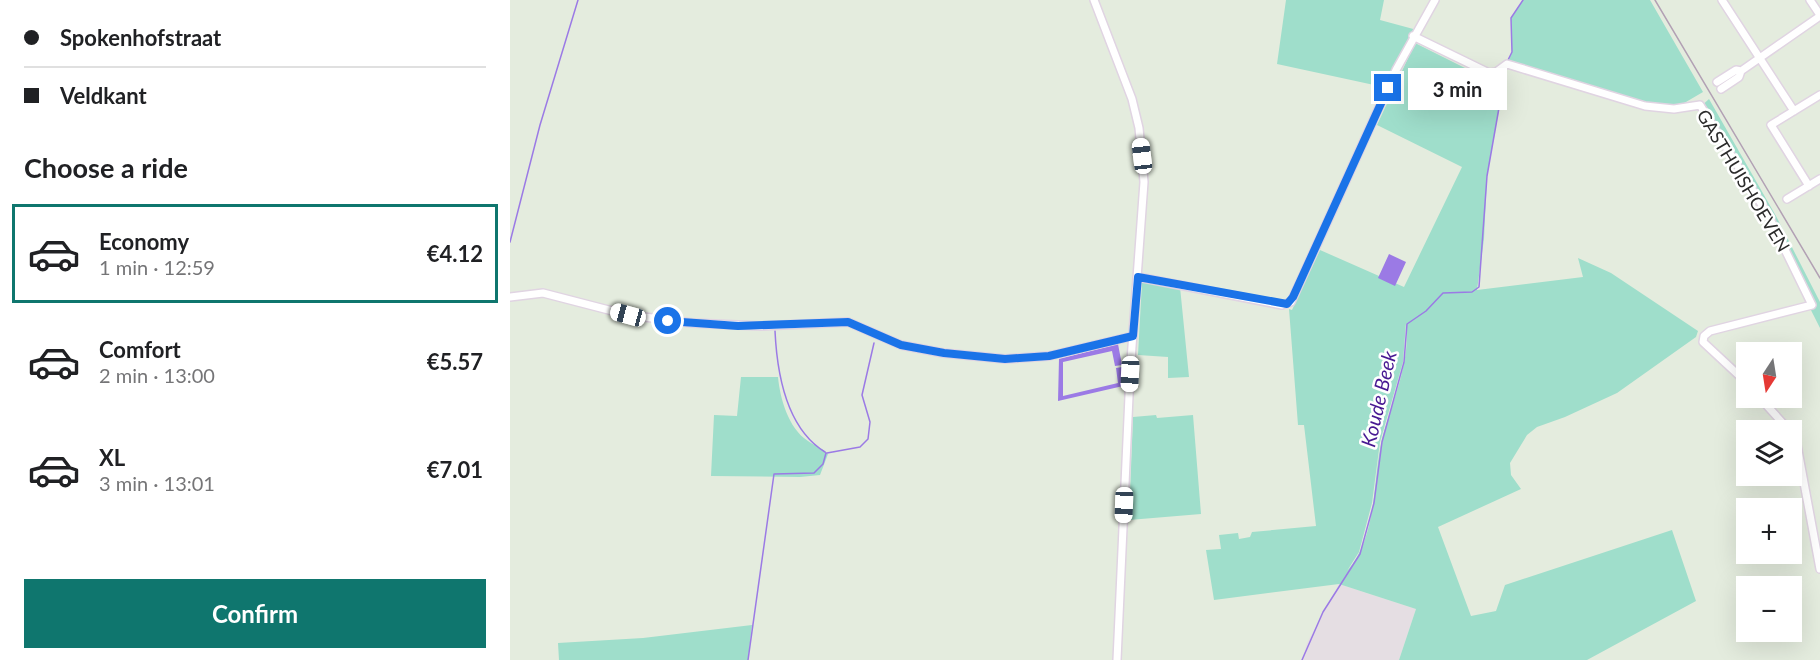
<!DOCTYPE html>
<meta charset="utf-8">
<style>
body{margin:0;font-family:Lato,sans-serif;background:#f2f2f2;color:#202124;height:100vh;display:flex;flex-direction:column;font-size:22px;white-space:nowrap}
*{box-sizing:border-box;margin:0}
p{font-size:20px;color:#757577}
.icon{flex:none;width:33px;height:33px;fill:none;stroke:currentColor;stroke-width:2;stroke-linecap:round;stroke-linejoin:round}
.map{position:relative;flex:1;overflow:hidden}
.details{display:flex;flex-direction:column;background:#fff;width:510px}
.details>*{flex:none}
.banner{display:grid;align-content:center;height:132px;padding:0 24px;background:#fff}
.needle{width:39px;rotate:192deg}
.controls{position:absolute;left:1226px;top:342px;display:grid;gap:12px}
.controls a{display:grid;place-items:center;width:66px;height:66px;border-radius:0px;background:#fff;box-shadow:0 6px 24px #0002;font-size:30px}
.end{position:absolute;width:27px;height:27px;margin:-14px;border:8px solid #1a73e8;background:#fff;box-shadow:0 0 0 3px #fff}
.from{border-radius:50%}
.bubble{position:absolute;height:42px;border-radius:0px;background:#fff;box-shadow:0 6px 24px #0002;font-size:20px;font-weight:700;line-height:42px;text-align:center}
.car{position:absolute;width:18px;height:36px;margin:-18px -9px;border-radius:8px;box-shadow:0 0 4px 2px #0007;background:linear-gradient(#fff 24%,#345 0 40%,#fff 0 76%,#345 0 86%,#fff 0)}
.banner b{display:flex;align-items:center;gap:21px;height:57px;font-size:22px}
.banner b+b{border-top:2px solid #e0e0e0}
.banner i{width:15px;height:15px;background:#202124}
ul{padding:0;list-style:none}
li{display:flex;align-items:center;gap:18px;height:99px;margin:0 12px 9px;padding:0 12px;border:3px solid transparent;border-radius:0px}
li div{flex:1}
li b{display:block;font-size:22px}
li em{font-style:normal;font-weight:700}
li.current{border-color:#0f766e}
li>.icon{width:54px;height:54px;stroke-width:1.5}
h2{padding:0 24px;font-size:27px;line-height:72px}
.primary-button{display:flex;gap:12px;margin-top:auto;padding:12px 24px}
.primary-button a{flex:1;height:69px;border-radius:0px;background:#0f766e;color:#fff;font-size:24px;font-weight:700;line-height:69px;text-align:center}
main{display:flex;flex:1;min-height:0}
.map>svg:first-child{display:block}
.industrial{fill:#e5dee3}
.green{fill:#9fdecb;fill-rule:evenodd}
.water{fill:#9b7ae5}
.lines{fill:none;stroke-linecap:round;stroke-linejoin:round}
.stream{stroke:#9b7ae5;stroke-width:1.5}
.minor-casing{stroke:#e0d4e2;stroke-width:10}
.minor{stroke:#fff;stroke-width:7}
.rail{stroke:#b2a1b4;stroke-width:1.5}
.route{stroke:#1a73e8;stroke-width:8}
.labels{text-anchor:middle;stroke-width:5;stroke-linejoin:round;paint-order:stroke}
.street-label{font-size:18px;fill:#2b2b2b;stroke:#fff}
.water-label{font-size:20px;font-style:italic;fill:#471892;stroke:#fff}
</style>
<main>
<section class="details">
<div class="banner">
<b><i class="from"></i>Spokenhofstraat</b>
<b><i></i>Veldkant</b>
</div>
<h2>Choose a ride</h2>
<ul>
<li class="current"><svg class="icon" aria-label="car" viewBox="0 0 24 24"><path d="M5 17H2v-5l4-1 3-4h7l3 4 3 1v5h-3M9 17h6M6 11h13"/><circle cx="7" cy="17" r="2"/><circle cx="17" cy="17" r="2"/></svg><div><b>Economy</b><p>1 min · 12:59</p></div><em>€4.12</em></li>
<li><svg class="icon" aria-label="car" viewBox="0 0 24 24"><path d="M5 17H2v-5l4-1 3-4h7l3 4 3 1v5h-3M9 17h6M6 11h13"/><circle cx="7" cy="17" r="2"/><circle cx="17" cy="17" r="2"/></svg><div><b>Comfort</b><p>2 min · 13:00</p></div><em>€5.57</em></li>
<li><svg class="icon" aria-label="car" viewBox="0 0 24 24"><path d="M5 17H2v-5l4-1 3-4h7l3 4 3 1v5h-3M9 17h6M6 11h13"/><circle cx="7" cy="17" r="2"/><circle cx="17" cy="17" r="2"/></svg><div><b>XL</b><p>3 min · 13:01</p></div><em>€7.01</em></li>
</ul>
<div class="primary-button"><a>Confirm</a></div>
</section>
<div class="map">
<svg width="1310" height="660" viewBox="0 0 1310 660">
<rect width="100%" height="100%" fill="#e4ecde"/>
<path class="industrial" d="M829,584L906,609L889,660H792L797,643Z"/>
<path class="green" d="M776,0H874L870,20L907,30L878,88L767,64Z
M1013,0H1140L1193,92L1164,109H1153L997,64L1002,52L1001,18Z
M905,43L993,87L977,176L974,239L967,290L1073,277L1068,258L1101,273L1188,331L1186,337L1107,393L1055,417L1027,427L1017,435L1000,463L1001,475L1011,489L928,527L961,616L986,611L995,585L1162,530L1186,601L1077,660H889L906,609L829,584L704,600L696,550L711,549L709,535L728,533L729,539L740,537L742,532L806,526L794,425H788L779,309L782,310L810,250L894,287L952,167L867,125ZM896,323C901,362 882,402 872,439C862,482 868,536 837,571L849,552L862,503L870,442L893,362Z
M1199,99L1266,216L1310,302V328L1254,217L1188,109Z
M635,280L670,287L679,377L658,378V357L628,355L632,282Z
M231,377H268C270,398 278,428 298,441C305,446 311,447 318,454L310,475L290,477L201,476L204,415L227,416Z
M646,415L647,418L683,415L691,514L619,520L623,417Z
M242,625L238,660H49L48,643L133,638Z"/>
<path class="water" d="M879,254L896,262L885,286L868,278Z
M608,344L612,365L605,366L602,351L553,362V396L608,383L606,368L612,367L613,386L548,401L549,359Z"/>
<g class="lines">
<path class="stream" d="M998,60L1002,52L1001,18L1013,0
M0,242L30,125L68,0
M265,331C267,374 276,428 315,452
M317,453L350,447L358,439L360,422L352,395L364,343
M238,660L264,474L304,473L313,464L316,453
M792,660L813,612L850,554L864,503L872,442L894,362L897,324L916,311L933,293L962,292L969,287L977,176L996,68"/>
<g class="minor-casing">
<path id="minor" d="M584,0L622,99L629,128L634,182L620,374L607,660
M1212,0L1284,111
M1300,0L1310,15
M903,36L979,73L986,72L997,64L1135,106L1164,109L1190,105L1258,215L1302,305L1200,331L1194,336L1193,342L1236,382
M1207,82L1226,70L1231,71L1310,16
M1211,89L1229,77L1231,71
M1299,186L1261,125L1310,95
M1277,199L1310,179
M628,277L772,305L781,302L886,70L925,0
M0,297L33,293L118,315L182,323L251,326L338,322L391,345L433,353L495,359L539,356L623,336
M1250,398L1279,430
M1281,433L1287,445L1310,569"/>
</g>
<use href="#minor" class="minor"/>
<path class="rail" d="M1145,0L1310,278"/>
</g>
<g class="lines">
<path class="route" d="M158,321L228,326L338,322L391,345L434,353L495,359L539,356L623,336L628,277L777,304L783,297L878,88"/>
</g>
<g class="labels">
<g class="street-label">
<text transform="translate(1233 181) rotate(59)" y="6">GASTHUISHOEVEN</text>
</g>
<g class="water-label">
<text transform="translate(869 399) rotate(-77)" y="7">Koude Beek</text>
</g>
</g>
</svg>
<div class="controls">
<a><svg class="needle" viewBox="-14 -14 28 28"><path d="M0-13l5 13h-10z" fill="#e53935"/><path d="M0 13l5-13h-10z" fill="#757577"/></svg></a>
<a><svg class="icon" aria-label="layers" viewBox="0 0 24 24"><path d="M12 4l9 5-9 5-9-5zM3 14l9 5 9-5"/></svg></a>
<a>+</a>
<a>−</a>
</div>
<i class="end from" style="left:158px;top:321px"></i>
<i class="end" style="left:878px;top:88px"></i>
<div class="bubble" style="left:898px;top:68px;width:99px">3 min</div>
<i class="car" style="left:632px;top:156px;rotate:353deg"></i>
<i class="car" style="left:118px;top:315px;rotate:285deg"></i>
<i class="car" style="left:620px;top:374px;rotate:183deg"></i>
<i class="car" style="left:614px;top:505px;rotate:182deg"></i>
</div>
</main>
